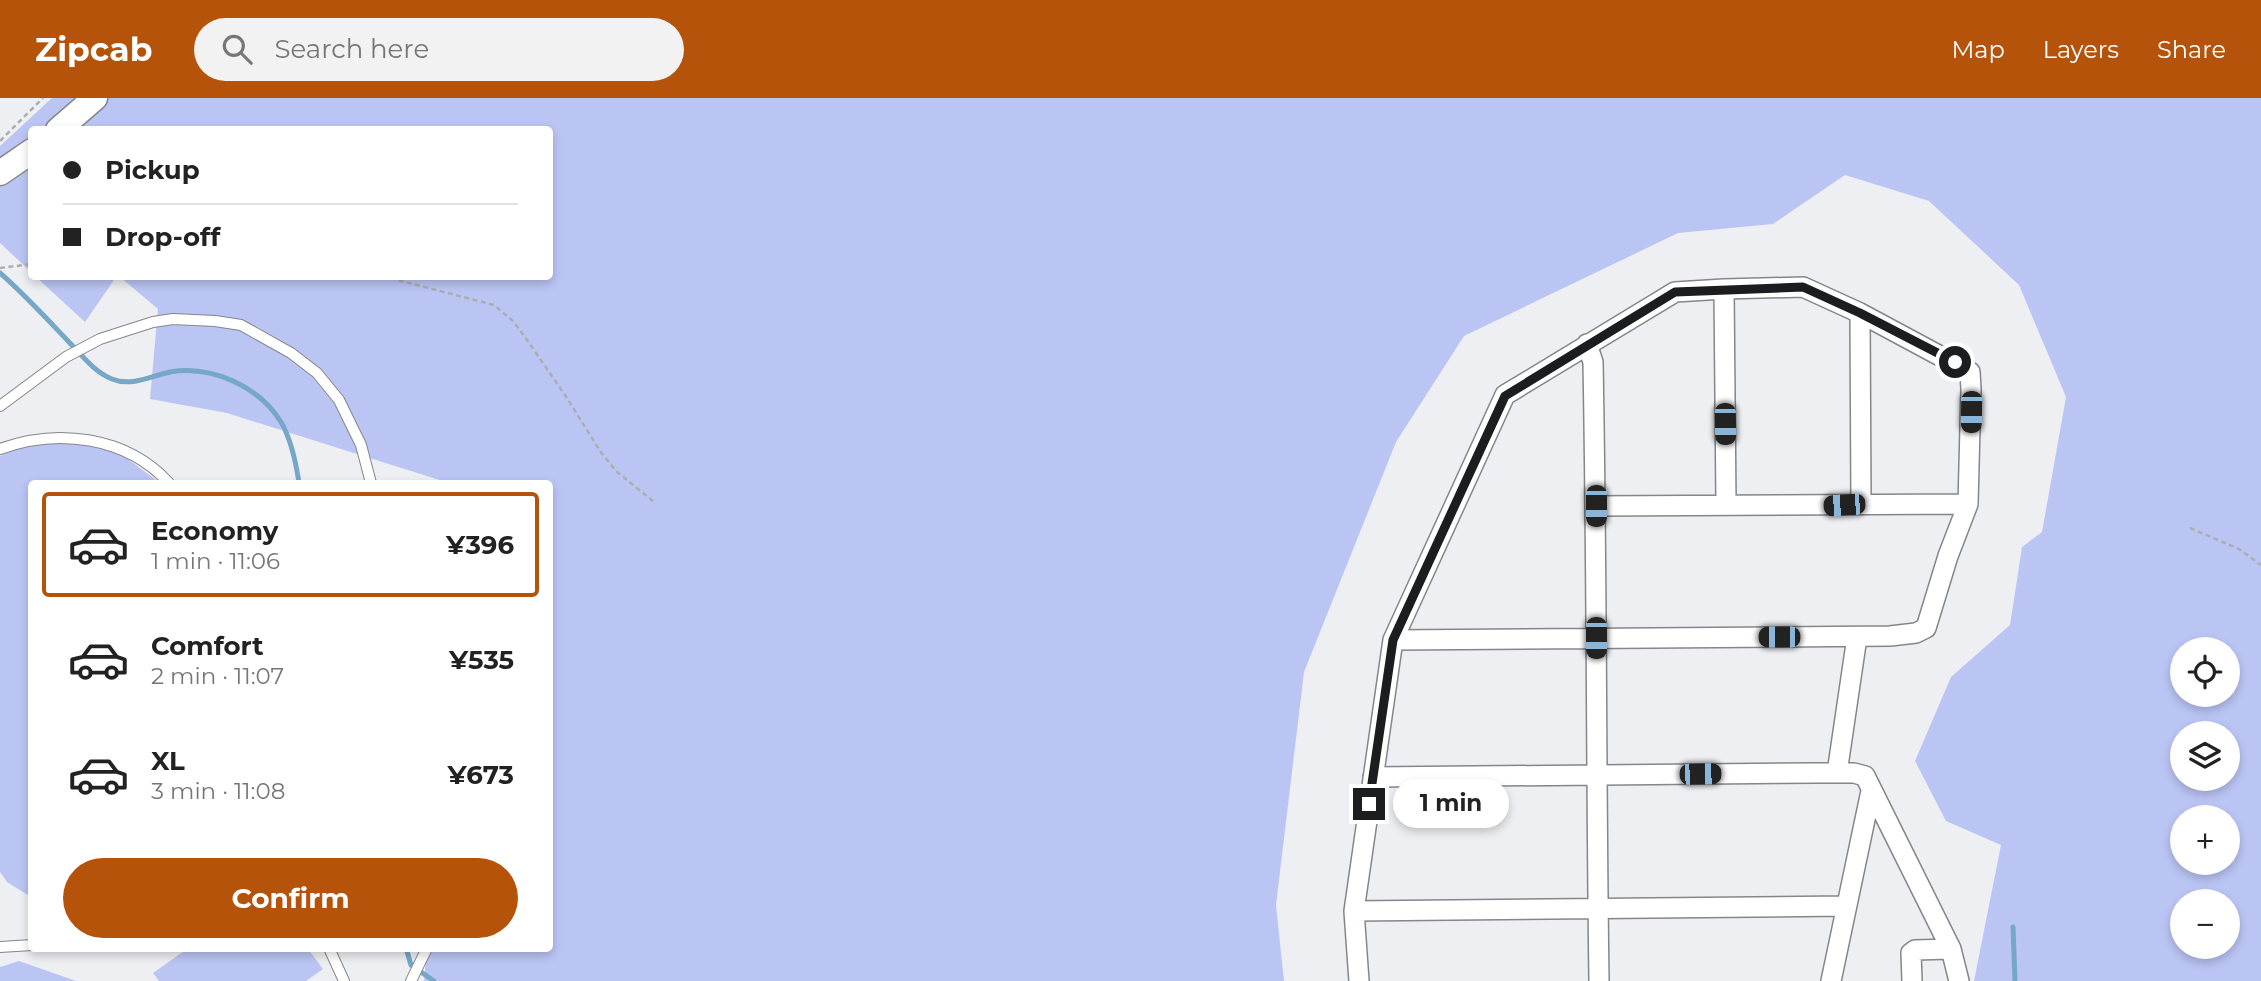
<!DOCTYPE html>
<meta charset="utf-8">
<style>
body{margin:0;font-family:Montserrat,sans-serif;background:#f2f2f2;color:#222;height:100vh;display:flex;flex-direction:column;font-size:26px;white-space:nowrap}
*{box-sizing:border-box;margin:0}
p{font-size:23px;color:#767676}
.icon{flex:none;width:38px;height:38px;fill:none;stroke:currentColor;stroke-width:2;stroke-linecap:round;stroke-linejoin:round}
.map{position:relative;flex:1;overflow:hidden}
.sheet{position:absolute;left:28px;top:382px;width:525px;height:472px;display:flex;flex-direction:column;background:#fff;border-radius:7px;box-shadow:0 4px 10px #0003}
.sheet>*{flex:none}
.guide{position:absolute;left:28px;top:28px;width:525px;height:154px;border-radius:7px;box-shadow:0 4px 10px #0003;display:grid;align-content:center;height:154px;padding:0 35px;background:#fff}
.tools{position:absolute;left:2170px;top:539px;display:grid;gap:14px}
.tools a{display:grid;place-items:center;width:70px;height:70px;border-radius:50%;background:#fff;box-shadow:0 4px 10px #0003;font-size:35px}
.end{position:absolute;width:32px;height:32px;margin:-16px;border:9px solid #1c1d1e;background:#fff;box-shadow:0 0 0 4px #fff}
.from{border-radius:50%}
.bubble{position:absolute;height:49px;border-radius:24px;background:#fff;box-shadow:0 4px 10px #0003;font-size:23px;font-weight:700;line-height:49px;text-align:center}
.car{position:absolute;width:21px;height:42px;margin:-21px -10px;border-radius:9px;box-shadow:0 0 5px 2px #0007;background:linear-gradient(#222 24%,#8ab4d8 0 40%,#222 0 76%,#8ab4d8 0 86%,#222 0)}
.guide b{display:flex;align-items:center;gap:24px;height:66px;font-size:26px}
.guide b+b{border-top:2px solid #e0e0e0}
.guide i{width:18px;height:18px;background:#222}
ul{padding:12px 0 0;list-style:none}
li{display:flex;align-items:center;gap:21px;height:105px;margin:0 14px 10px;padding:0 21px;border:4px solid transparent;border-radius:7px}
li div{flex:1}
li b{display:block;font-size:26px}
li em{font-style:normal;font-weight:700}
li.on{border-color:#b45309}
li>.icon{width:63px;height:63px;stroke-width:1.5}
.action{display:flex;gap:14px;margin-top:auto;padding:14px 35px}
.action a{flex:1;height:80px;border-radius:42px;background:#b45309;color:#fff;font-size:28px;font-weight:700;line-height:80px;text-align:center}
header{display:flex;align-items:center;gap:42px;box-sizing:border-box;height:98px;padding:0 35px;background:#b45309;color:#fff}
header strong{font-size:33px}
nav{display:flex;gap:38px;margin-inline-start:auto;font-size:24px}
.search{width:490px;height:63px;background:#f2f2f2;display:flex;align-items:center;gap:18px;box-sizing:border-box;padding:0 24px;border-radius:38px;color:#767676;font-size:26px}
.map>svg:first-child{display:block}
.green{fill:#bbc5f4;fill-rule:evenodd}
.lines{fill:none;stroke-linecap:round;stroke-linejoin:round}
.stream{stroke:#76a7c7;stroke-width:5}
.service-casing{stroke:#858689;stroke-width:12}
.minor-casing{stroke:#858689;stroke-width:22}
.tertiary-casing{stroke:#858689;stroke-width:27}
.path{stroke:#acadaf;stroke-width:2.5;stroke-dasharray:5 3.5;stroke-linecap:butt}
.service{stroke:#fff;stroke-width:10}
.minor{stroke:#fff;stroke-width:19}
.tertiary{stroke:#fff;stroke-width:24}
.route{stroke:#1c1d1e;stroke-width:9}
</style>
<header>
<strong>Zipcab</strong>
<div class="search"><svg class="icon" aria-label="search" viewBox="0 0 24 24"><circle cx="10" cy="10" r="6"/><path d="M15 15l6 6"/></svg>Search here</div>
<nav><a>Map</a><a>Layers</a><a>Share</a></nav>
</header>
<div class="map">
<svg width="2261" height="883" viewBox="0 0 2261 883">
<rect width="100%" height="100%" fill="#eeeff2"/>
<path class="green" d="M52,0H2261V883H1974L2001,747L1946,723L1915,663L1951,579L2010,527L2022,449L2042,434L2066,299L2019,187L1929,103L1845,77L1773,126L1678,135L1464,238L1396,344L1304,574L1276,807L1284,883H424L427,851L550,850V385H449L227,315L150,301L158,211L120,179L550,178V32H32L31,174L0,145V48ZM2182,551H2228V597H2182ZM2182,635H2228V681H2182ZM2182,719H2228V765H2182ZM2182,803H2228V849H2182Z
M36,179H116L85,224Z
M64,342L121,356L160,385H32L31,799L7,784L0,774V358L17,351Z
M187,851H308L323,871L306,883H159L153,875Z
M19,863L76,883H0V869Z"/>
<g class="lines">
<path class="stream" d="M0,175C24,196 46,220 68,243C82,257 94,274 112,281C131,289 151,278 170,274C211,267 259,288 281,324C291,341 296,365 299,385
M2013,829L2015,883
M406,850L411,867L434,883"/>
<g class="service-casing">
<path id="service" d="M0,308L66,259L100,241L153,224L173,221L215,223L241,227L291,255L317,275L339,302L361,347L371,385
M0,351C57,330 126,338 169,385
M0,849L32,847
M329,850L344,883
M411,883L427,850"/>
</g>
<g class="minor-casing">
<path id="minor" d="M1724,191L1726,406
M1860,215L1861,406
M1587,246L1593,264C1597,471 1596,677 1599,883
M1596,408L1968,406
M1837,675L1857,539
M1373,679L1817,675H1854L1865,678L1951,851L1959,883
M1354,813L1846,808
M1359,883L1354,813L1393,542L1505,297L1675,194L1724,191L1803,189L1860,215L1970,274L1971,291L1968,406L1948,458L1926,530L1916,535L1890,538L1393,542
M1831,883L1871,693
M1912,883L1911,855L1915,852L1951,851"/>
</g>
<g class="tertiary-casing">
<path id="tertiary" d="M58,32L95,0
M0,75L32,53"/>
</g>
<path class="path" d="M0,43L43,0
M0,170L32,166
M382,178L494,207L513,223L525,239L567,300L600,353L616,373L654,404
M2190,430L2239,451L2261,467"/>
<use href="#service" class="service"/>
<use href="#minor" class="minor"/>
<use href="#tertiary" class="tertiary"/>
</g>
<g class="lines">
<path class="route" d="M1369,706L1393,542L1505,298L1675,194L1803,189L1860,215L1955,264"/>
</g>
</svg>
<div class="tools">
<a><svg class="icon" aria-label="locate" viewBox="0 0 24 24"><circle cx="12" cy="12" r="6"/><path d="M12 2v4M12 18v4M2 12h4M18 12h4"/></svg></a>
<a><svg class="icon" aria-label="layers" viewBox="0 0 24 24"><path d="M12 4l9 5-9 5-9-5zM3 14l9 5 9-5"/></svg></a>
<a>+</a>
<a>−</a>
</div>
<i class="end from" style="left:1955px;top:264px"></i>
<i class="end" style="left:1369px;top:706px"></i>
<div class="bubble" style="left:1393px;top:681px;width:116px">1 min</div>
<i class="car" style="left:1971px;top:314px;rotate:181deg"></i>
<i class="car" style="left:1725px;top:326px;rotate:179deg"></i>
<i class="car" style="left:1844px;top:407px;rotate:266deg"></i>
<i class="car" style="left:1596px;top:408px;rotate:180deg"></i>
<i class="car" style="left:1779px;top:539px;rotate:270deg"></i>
<i class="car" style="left:1596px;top:540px;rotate:180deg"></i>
<i class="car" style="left:1700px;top:676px;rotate:89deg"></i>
<div class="guide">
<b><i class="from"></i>Pickup</b>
<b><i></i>Drop-off</b>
</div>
<section class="sheet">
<ul>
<li class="on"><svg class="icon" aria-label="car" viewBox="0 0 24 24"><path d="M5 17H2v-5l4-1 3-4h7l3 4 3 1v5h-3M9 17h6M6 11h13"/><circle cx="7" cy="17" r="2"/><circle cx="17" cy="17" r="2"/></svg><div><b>Economy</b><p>1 min · 11:06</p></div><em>¥396</em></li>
<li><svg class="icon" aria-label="car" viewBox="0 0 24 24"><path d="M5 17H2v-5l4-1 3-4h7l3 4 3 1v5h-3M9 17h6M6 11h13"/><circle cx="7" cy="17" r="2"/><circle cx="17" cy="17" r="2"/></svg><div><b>Comfort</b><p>2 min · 11:07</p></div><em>¥535</em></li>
<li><svg class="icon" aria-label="car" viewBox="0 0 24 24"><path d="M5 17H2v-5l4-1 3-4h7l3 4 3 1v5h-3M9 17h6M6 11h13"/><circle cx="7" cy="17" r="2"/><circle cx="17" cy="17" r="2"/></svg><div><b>XL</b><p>3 min · 11:08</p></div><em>¥673</em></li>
</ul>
<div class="action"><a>Confirm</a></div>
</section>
</div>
